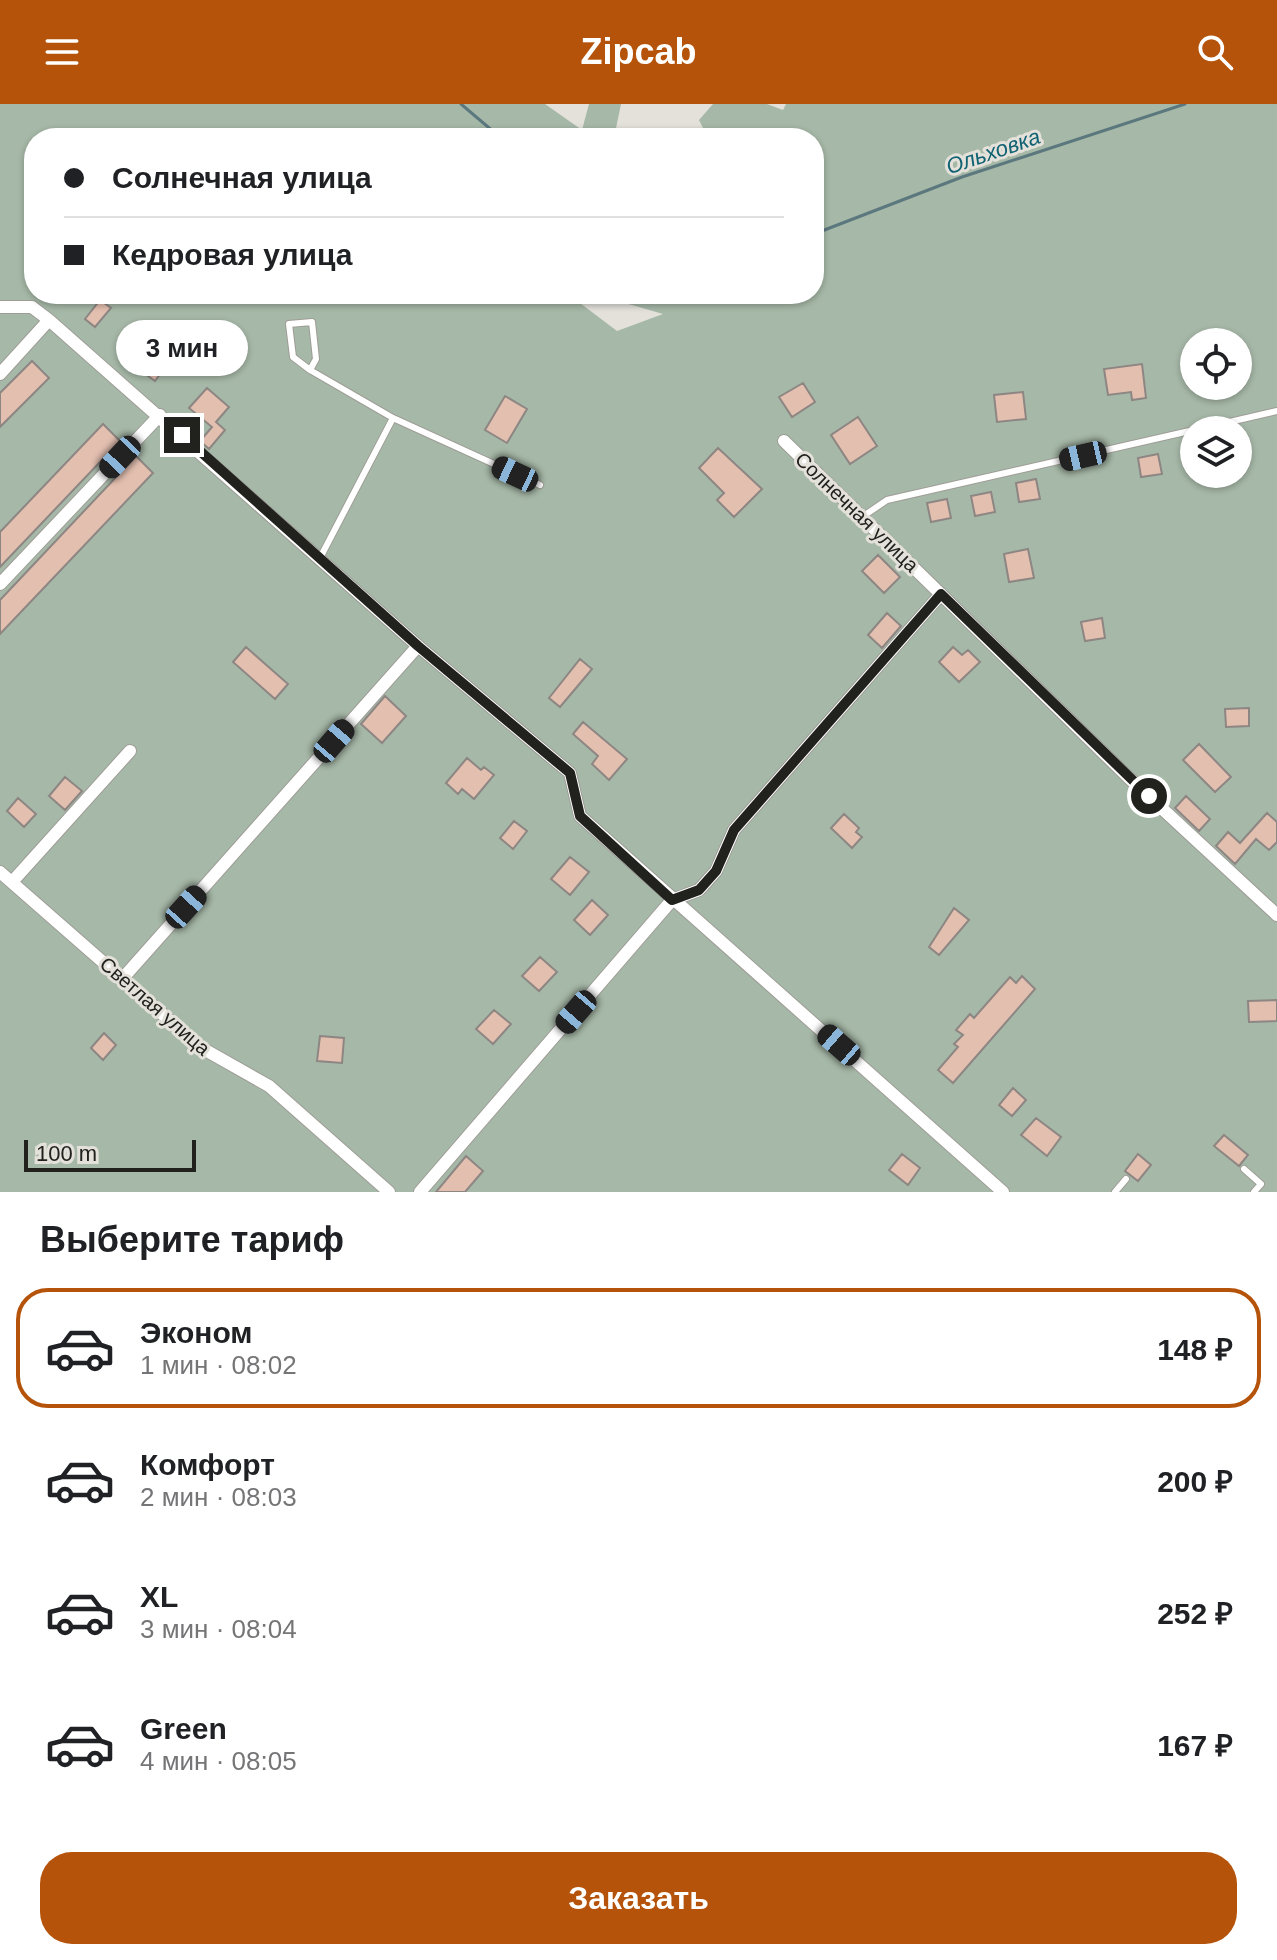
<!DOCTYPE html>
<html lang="ru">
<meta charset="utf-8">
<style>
body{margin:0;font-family:Arial,sans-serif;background:#f2f2f2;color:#202124;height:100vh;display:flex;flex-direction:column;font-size:30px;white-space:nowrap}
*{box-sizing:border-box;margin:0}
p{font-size:26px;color:#757577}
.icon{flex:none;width:44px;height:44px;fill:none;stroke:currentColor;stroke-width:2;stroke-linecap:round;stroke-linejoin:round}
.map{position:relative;height:1088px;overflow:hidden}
.details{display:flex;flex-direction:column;background:#fff;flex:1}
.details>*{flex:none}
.hud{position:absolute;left:24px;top:24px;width:800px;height:176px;border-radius:32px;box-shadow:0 2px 6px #0004;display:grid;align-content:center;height:176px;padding:0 40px;background:#fff}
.fabs{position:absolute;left:1180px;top:224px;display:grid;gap:16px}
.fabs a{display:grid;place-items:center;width:72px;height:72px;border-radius:50%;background:#fff;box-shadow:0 2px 6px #0004;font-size:40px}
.scale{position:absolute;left:24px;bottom:20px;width:172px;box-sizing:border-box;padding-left:8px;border:4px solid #21211e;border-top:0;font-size:22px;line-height:28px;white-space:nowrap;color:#21211e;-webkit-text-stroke:6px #e3e1da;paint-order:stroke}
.end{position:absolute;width:36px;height:36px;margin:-18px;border:10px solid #21211e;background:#fff;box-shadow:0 0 0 4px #fff}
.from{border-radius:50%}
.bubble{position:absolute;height:56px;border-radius:28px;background:#fff;box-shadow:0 2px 6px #0004;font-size:26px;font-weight:700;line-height:56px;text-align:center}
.car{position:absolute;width:24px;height:48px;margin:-24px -12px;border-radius:10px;box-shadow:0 0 6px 2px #0007;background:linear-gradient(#222 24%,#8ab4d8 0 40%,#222 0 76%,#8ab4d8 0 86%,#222 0)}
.hud b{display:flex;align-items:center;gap:28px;height:76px;font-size:30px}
.hud b+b{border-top:2px solid #e0e0e0}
.hud i{width:20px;height:20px;background:#202124}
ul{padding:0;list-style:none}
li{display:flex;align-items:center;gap:24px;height:120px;margin:0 16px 12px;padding:0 24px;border:4px solid transparent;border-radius:32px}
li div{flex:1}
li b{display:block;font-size:30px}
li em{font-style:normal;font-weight:700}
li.current{border-color:#b45309}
li>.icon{width:72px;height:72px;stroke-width:1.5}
h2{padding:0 40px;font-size:36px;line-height:96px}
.primary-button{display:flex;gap:16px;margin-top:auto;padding:16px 40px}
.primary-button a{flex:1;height:92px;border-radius:32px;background:#b45309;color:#fff;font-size:32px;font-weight:700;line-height:92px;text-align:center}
header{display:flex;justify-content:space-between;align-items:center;height:104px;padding:0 40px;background:#b45309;color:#fff;font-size:36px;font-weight:700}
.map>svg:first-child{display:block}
.green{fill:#a6b8a7;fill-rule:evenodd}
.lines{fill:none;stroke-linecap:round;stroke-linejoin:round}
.stream{stroke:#5c787f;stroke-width:3}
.building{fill:#e3bfb0;stroke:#8d8683;stroke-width:2}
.service-casing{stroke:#9e9d97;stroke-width:8}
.minor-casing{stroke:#9e9d97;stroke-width:14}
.service{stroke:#fff;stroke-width:6}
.minor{stroke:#fff;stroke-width:12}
.route{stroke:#21211e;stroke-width:10}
.labels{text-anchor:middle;stroke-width:6;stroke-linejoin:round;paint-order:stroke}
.street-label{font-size:20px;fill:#21211e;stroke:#e3e1da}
.water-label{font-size:22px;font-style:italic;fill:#116273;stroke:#e3e1da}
</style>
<header><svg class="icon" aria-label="menu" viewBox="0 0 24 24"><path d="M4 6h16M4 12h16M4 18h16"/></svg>Zipcab<svg class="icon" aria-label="search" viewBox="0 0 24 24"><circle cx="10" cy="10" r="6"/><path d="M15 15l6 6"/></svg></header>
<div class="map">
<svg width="1277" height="1088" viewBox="0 0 1277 1088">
<rect width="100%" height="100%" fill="#e3e1da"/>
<path class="green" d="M0,0H545L582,26L589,0H621L614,34H34V190H568L617,227L663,210L594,190H814V34H708L699,16L713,0H767L783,6L786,0H1277V1088H0ZM1194,238H1238V282H1194ZM1194,326H1238V370H1194Z"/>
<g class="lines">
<path class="stream" d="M461,0L501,34
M814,130L962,73L1185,0"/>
</g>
<path class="building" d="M100,196L111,204L95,223L85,215Z
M150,246L168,259L155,277L137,264Z
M32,257L49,274L0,323V289Z
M1142,260L1146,294L1132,296L1131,288L1108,291L1104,265Z
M803,279L815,298L792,313L779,293Z
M207,284L229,303L216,318L225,326L209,345L200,337L212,323L189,304Z
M1023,288L1026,315L997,318L994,291Z
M505,292L527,305L507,339L485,326Z
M858,313L877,342L850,360L831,331Z
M103,320L120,337L0,463V428Z
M718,344L762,385L734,413L717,396L724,389L699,364Z
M1158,350L1162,370L1141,373L1138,354Z
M136,352L153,369L0,530V496Z
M1036,375L1040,395L1019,398L1016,379Z
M991,388L995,408L975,412L971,392Z
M947,395L951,414L931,418L927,399Z
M1028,445L1034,474L1009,478L1004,450Z
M878,451L900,473L884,489L862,467Z
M887,509L901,522L882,544L868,531Z
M1102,514L1105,534L1085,537L1081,518Z
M246,543L288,580L275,595L233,558Z
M953,543L962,551L968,546L980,558L959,578L939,558Z
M580,555L592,565L560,603L549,594Z
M385,592L406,612L382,639L361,620Z
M1249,604V622L1226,623L1225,605Z
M583,618L627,655L609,676L592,660L598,652L573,630Z
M1199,640L1231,673L1215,688L1183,656Z
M467,654L481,666L484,663L494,671L474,695L462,685L458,690L446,679Z
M65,673L82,687L65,706L49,692Z
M1186,692L1210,715L1199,727L1175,704Z
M18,694L36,710L24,723L7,707Z
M1267,709L1277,718V738L1269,746L1256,735L1235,760L1216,742L1228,728L1240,739Z
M844,710L859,724L856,728L862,733L852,744L831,724Z
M514,717L527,727L513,745L500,734Z
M570,753L589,768L570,791L551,775Z
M592,796L608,811L590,831L574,816Z
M954,804L969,816L939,851L929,843Z
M540,853L557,868L539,887L522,872Z
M1022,872L1035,885L953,979L938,966L958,943L954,940L963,931L956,926L970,910L974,914L1010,873L1016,879Z
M1277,896V917L1249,918L1248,897Z
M494,906L511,920L493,940L476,925Z
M104,929L116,941L103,956L91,944Z
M320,932L344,934L342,959L317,957Z
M1013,984L1026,996L1012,1012L999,1001Z
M1036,1014L1061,1033L1047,1052L1021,1031Z
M1224,1031L1248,1051L1239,1062L1214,1042Z
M902,1050L920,1064L908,1081L889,1066Z
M1138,1050L1151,1061L1138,1077L1125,1067Z
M466,1052L483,1067L465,1088H436Z"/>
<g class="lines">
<g class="service-casing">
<path id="service" d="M310,266L316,255L312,218L289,220L293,253L310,266L393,314
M1195,326L1277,307
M862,413L887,396L1194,326
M320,454L393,314L540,381
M1244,1065L1261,1080L1254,1088
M1115,1088L1126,1075"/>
</g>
<g class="minor-casing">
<path id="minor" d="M0,203H32L49,216L418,542L570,669L580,712L1003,1088
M0,270L49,216
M784,337L1128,673L1277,811
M0,480L160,311
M0,768L200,943L269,982L389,1088
M12,778L130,647
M123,874L418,542
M420,1088L672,796L699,786L716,767L734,726L941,490"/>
</g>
<use href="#service" class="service"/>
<use href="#minor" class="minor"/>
</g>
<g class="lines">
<path class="route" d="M182,331L418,542L570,669L580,712L672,796L699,786L716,767L734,726L941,490L1149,692"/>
</g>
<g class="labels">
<g class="street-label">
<text transform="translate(857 408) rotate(44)" y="7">Солнечная улица</text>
<text transform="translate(155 902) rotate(41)" y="7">Светлая улица</text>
</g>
<g class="water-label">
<text transform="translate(993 47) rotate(-19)" y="8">Ольховка</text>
</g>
</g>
</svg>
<div class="fabs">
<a><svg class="icon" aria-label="locate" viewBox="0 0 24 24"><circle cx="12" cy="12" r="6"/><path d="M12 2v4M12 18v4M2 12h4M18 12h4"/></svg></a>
<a><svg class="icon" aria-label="layers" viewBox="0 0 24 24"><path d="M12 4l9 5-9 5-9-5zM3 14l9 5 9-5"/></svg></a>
</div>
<div class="scale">100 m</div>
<i class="end from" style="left:1149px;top:692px"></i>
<i class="end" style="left:182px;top:331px"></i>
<div class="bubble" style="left:116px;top:216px;width:132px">3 мин</div>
<i class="car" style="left:1083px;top:352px;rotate:257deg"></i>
<i class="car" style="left:120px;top:353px;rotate:223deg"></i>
<i class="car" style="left:515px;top:370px;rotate:295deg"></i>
<i class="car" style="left:334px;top:637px;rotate:41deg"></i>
<i class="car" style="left:186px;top:803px;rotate:42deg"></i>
<i class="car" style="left:576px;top:908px;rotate:221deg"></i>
<i class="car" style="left:839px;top:941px;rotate:311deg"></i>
<div class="hud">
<b><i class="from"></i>Солнечная улица</b>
<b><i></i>Кедровая улица</b>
</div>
</div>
<section class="details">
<h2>Выберите тариф</h2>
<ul>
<li class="current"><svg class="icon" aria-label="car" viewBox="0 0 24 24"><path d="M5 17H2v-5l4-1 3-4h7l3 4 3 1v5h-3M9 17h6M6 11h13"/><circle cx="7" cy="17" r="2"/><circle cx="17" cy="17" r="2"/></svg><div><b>Эконом</b><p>1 мин · 08:02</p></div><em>148 ₽</em></li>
<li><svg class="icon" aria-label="car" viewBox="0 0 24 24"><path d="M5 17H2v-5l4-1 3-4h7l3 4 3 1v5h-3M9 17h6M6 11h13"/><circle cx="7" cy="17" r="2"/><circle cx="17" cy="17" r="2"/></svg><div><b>Комфорт</b><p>2 мин · 08:03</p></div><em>200 ₽</em></li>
<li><svg class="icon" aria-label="car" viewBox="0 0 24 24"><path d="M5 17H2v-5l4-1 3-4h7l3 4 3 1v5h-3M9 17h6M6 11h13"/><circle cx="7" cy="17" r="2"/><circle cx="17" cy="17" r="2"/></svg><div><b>XL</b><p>3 мин · 08:04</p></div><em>252 ₽</em></li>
<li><svg class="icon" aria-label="car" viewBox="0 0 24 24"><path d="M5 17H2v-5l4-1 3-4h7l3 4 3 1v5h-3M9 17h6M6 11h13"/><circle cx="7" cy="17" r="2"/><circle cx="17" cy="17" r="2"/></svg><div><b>Green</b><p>4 мин · 08:05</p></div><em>167 ₽</em></li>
</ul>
<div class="primary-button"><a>Заказать</a></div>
</section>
